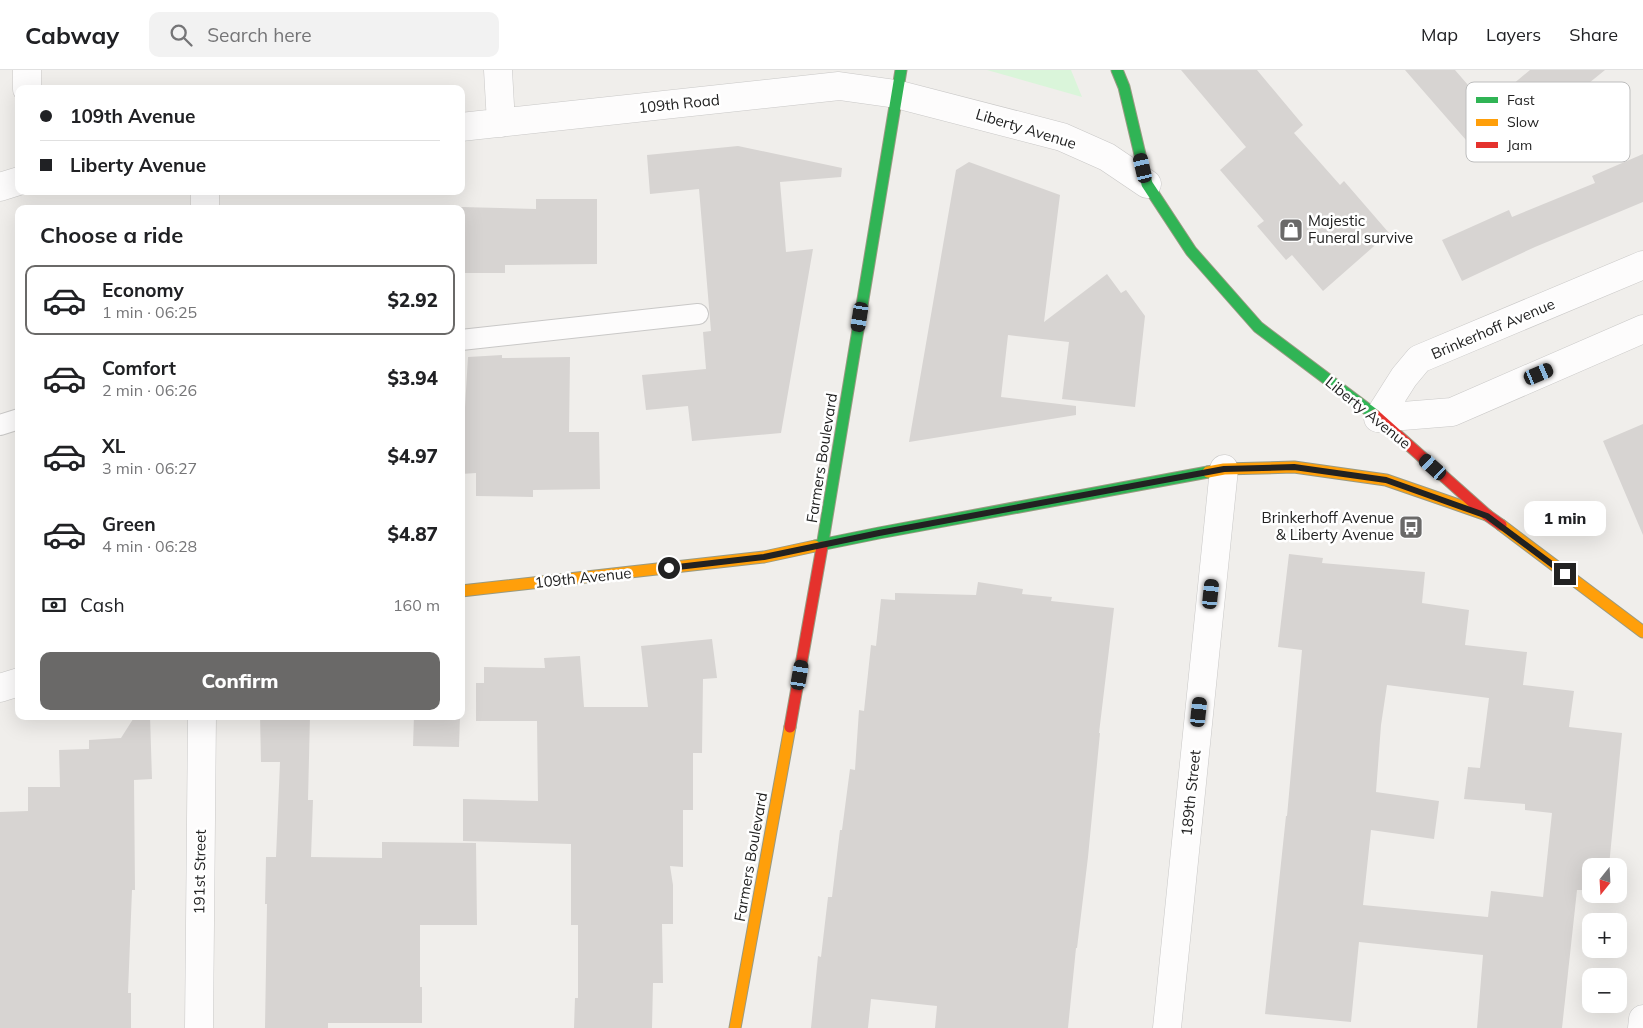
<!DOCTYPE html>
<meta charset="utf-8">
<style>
body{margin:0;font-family:Mulish,sans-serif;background:#f2f2f2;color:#202124;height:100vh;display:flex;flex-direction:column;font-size:19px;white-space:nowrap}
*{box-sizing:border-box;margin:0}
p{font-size:16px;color:#757577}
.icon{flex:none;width:28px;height:28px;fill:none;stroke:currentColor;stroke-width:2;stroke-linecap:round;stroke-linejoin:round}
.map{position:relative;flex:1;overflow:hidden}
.details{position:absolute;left:15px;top:135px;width:450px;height:515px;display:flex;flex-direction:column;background:#fff;border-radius:10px;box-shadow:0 5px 20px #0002}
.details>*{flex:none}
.banner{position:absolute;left:15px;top:15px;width:450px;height:110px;border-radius:10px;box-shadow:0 5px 20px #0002;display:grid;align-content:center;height:110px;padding:0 25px;background:#fff}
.needle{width:32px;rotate:198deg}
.controls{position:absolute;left:1582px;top:788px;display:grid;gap:10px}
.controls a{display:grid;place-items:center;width:45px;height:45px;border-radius:10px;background:#fff;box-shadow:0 5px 20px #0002;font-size:25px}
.end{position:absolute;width:22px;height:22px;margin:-11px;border:6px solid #222;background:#fff;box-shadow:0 0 0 2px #fff}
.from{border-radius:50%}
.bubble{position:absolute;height:35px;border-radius:10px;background:#fff;box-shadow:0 5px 20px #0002;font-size:16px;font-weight:800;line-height:35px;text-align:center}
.car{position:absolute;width:15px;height:30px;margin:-15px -8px;border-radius:6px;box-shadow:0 0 4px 1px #0007;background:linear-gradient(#222 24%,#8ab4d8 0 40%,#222 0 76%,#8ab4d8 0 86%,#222 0)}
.banner b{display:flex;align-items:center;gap:18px;height:48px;font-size:19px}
.banner b+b{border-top:1px solid #e0e0e0}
.banner i{width:12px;height:12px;background:#202124}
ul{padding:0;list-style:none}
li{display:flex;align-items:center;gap:15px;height:70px;margin:0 10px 8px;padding:0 15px;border:2px solid transparent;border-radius:10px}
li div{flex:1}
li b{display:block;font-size:19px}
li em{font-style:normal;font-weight:800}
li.selected{border-color:#6a6968}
li>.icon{width:45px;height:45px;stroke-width:1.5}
h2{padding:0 25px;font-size:22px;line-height:60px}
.pay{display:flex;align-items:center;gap:12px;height:55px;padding:0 25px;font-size:19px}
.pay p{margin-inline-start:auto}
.button{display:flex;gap:10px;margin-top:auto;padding:10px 25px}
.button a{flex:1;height:58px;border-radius:10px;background:#6a6968;color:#fff;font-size:20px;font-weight:800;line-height:58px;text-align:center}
header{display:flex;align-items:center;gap:30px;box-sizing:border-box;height:70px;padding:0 25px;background:#fff;border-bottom:1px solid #e0e0e0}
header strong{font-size:24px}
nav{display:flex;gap:28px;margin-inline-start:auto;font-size:18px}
.search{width:350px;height:45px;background:#f2f2f2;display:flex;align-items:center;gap:12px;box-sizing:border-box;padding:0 18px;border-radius:10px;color:#757577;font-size:19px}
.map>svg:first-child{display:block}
.park{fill:#daf5da}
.building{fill:#d7d4d2;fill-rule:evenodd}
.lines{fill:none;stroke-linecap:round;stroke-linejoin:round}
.lane-casing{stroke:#c9c8c7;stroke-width:22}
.street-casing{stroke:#c9c8c7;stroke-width:29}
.fast-casing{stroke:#999a82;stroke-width:13}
.slow-casing{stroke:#999a82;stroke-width:13}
.jam-casing{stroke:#999a82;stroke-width:13}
.lane{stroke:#fdfcfc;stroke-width:20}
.street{stroke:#fdfcfc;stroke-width:28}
.fast{stroke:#30b455;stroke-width:11}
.slow{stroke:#ff9f0a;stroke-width:11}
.jam{stroke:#e5322d;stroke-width:11}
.route{stroke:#222;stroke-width:6}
.labels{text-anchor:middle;stroke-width:5;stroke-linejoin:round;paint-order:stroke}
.street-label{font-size:15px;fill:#222;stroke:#fff}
.poi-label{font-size:15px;fill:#222;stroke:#fff;text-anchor:start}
.key{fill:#fff;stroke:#bdbdbd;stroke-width:1}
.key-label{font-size:14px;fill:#222}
</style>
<header>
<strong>Cabway</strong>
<div class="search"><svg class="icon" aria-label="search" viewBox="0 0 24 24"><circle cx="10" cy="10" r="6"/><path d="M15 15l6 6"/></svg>Search here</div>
<nav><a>Map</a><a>Layers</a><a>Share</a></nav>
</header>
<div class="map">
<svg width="1643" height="958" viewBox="0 0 1643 958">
<rect width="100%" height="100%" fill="#f0eeeb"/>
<path class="park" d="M987,0H1071L1082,27Z"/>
<path class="building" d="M1181,0H1257L1303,55L1294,63L1340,115L1344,111L1389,163L1323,221L1292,185L1286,190L1257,156L1264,151L1220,100L1246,77Z
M1405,0H1455L1494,45L1466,70Z
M1530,0H1605L1530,61L1500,25Z
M738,76L842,98L841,107L780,112L786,182L813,179L781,363L692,371L688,336L646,340L642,305L706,299L703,262L711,261L699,119L650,124L647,85Z
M1643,84V132L1535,177L1462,211L1442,170L1509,140L1512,147L1595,113L1592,106Z
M969,92L1060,125L1044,252L1107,204L1121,223L1126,220L1145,246L1135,337L1062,329L1069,272L1008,265L1001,327L1076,336V345L909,372L956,100Z
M536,129H597V194L505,195V203H461V137L536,139Z
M502,285V288L570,287L569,362H599L600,419L533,420V427L476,426V403L461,404L468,287Z
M1643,354V465L1603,371Z
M1289,484L1323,488L1322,493L1425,502L1422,533L1469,540L1465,575L1527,582L1523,615L1574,621L1569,657L1622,663L1609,796L1585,793L1582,820H1577L1562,958H1477L1483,885L1359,872L1351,952L1265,944L1286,746H1287L1302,580L1278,577ZM1387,615L1489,628L1480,698L1468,697L1464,729L1525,734V740L1552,743L1543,827L1491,821L1488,847L1363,835L1371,760L1434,769L1439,731L1376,722L1381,655Z
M978,512L1023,519L1022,524L1052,527L1051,531L1114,538L1099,663H1100L1088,787L1077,878H1076L1068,958H935L937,936L871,929L868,958H811L818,886L821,887L828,827H832L840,760H842L850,699L855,700L859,640L864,641L871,575L876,576L881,529L895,530V523L976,525Z
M712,569L717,608L703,609L702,683H693V740H683V797L670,796L673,815V854H662L663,913H653L652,958H574L575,928H578V855H571V774L463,771V729L538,731L537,651H476V613H484V597L545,598L544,588L580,586L584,637H648L641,576Z
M135,646H150L152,709L134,710L135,820H132L128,923H131V958H0V742L28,741V717H60L59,680L89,679V670L121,668Z
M260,646H310L308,730H313L311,787L382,788V772L476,773L477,855H420V917H422V953H328V958H265L267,834H265L266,787H276L280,692H261Z
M414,646H460L459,677L413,676Z"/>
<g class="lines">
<g class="lane-casing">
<path id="lane" d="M461,270L698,244
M0,355L19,349"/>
</g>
<g class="street-casing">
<path id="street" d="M27,0V19
M498,0L501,53
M461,57L839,16L896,24L1062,67L1107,87L1147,114
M0,117L19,111
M205,121V139
M1378,348L1404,307L1419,289L1643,195
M1378,348L1452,342L1643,259
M0,618L19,612
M199,958L202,646
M1167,958L1224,399
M1642,958L1643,949"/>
</g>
<g class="fast-casing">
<path id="fast" d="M1117,0L1124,17L1147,114L1191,181L1258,257L1375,345
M815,476L879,463L1208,402
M822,477L901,0"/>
</g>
<g class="slow-casing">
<path id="slow" d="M1208,402L1224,399L1294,397L1386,410L1487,445
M1501,455L1643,562
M461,521L764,487L815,476
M735,958L790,657"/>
</g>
<g class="jam-casing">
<path id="jam" d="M1375,345L1487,445L1501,455
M790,657L822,477"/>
</g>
<use href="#lane" class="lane"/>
<use href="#street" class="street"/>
<use href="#fast" class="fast"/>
<use href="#slow" class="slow"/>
<use href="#jam" class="jam"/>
</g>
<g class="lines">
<path class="route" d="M669,498L764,487L879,463L1224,399L1294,397L1386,410L1487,446L1565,504"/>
</g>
<defs>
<g id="shop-square" transform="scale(1.25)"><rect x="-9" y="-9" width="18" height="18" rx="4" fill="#6a6968" stroke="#fff"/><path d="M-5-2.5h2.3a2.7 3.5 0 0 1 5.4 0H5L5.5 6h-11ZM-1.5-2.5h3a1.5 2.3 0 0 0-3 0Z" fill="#fff"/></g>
<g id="bus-square" transform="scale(1.25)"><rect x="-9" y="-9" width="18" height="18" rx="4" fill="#6a6968" stroke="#fff"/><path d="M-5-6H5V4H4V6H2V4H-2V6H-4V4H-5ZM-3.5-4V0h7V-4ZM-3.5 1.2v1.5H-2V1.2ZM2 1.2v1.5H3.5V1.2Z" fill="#fff"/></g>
</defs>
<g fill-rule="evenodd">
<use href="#shop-square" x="1291" y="160"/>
<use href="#bus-square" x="1411" y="457"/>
</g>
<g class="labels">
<g class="street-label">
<text transform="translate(679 34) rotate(-6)" y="5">109th Road</text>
<text transform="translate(1026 59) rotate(17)" y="5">Liberty Avenue</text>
<text transform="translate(1493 259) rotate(-23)" y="5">Brinkerhoff Avenue</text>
<text transform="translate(1368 343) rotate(39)" y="5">Liberty Avenue</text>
<text transform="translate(822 388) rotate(-81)" y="5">Farmers Boulevard</text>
<text transform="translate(583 508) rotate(-6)" y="5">109th Avenue</text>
<text transform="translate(1191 723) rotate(-84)" y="5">189th Street</text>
<text transform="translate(751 787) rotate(-80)" y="5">Farmers Boulevard</text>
<text transform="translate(200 802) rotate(-89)" y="5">191st Street</text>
</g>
<g class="poi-label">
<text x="1308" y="156">Majestic<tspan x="1308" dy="17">Funeral survive</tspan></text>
<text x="1394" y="453" text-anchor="end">Brinkerhoff Avenue<tspan x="1394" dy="17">&amp; Liberty Avenue</tspan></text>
</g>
</g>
<rect x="1466" y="12" width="164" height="80" rx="8" class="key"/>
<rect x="1476" y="27" width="22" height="6" fill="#30b455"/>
<rect x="1476" y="49" width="22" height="7" fill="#ff9f0a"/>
<rect x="1476" y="72" width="22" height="6" fill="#e5322d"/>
<g class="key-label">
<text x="1507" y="35">Fast</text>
<text x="1507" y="57">Slow</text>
<text x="1507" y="80">Jam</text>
</g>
</svg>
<div class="controls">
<a><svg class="needle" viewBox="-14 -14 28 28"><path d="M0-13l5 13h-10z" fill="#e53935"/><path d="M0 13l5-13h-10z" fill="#757577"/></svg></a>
<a>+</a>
<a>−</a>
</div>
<i class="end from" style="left:669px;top:498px"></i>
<i class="end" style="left:1565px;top:504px"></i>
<div class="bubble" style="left:1524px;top:431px;width:82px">1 min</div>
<i class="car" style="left:1143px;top:98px;rotate:347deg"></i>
<i class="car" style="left:860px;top:247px;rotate:189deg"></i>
<i class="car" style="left:1539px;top:304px;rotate:67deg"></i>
<i class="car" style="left:1433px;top:397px;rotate:312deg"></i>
<i class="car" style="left:1211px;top:524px;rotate:6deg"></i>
<i class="car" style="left:800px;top:605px;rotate:10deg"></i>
<i class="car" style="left:1199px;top:642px;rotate:6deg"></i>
<div class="banner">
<b><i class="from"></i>109th Avenue</b>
<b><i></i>Liberty Avenue</b>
</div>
<section class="details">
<h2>Choose a ride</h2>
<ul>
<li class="selected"><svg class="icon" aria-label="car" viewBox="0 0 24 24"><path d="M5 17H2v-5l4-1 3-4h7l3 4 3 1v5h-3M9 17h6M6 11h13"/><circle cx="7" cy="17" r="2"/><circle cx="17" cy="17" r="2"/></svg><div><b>Economy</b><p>1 min · 06:25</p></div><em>$2.92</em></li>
<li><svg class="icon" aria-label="car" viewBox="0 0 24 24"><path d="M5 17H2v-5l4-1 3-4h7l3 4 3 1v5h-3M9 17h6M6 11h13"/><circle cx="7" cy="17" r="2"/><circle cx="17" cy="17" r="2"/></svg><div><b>Comfort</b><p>2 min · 06:26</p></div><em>$3.94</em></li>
<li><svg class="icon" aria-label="car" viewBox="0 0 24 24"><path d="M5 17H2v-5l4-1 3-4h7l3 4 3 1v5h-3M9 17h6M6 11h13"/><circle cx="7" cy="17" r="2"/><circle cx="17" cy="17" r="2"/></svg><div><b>XL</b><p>3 min · 06:27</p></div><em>$4.97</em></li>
<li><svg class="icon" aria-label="car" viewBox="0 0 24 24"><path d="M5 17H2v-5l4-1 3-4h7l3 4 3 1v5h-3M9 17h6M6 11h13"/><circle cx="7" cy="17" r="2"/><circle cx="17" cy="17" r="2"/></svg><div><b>Green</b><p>4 min · 06:28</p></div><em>$4.87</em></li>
</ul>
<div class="pay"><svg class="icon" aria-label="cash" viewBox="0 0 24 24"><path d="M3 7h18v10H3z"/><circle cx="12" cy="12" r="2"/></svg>Cash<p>160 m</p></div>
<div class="button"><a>Confirm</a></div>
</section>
</div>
